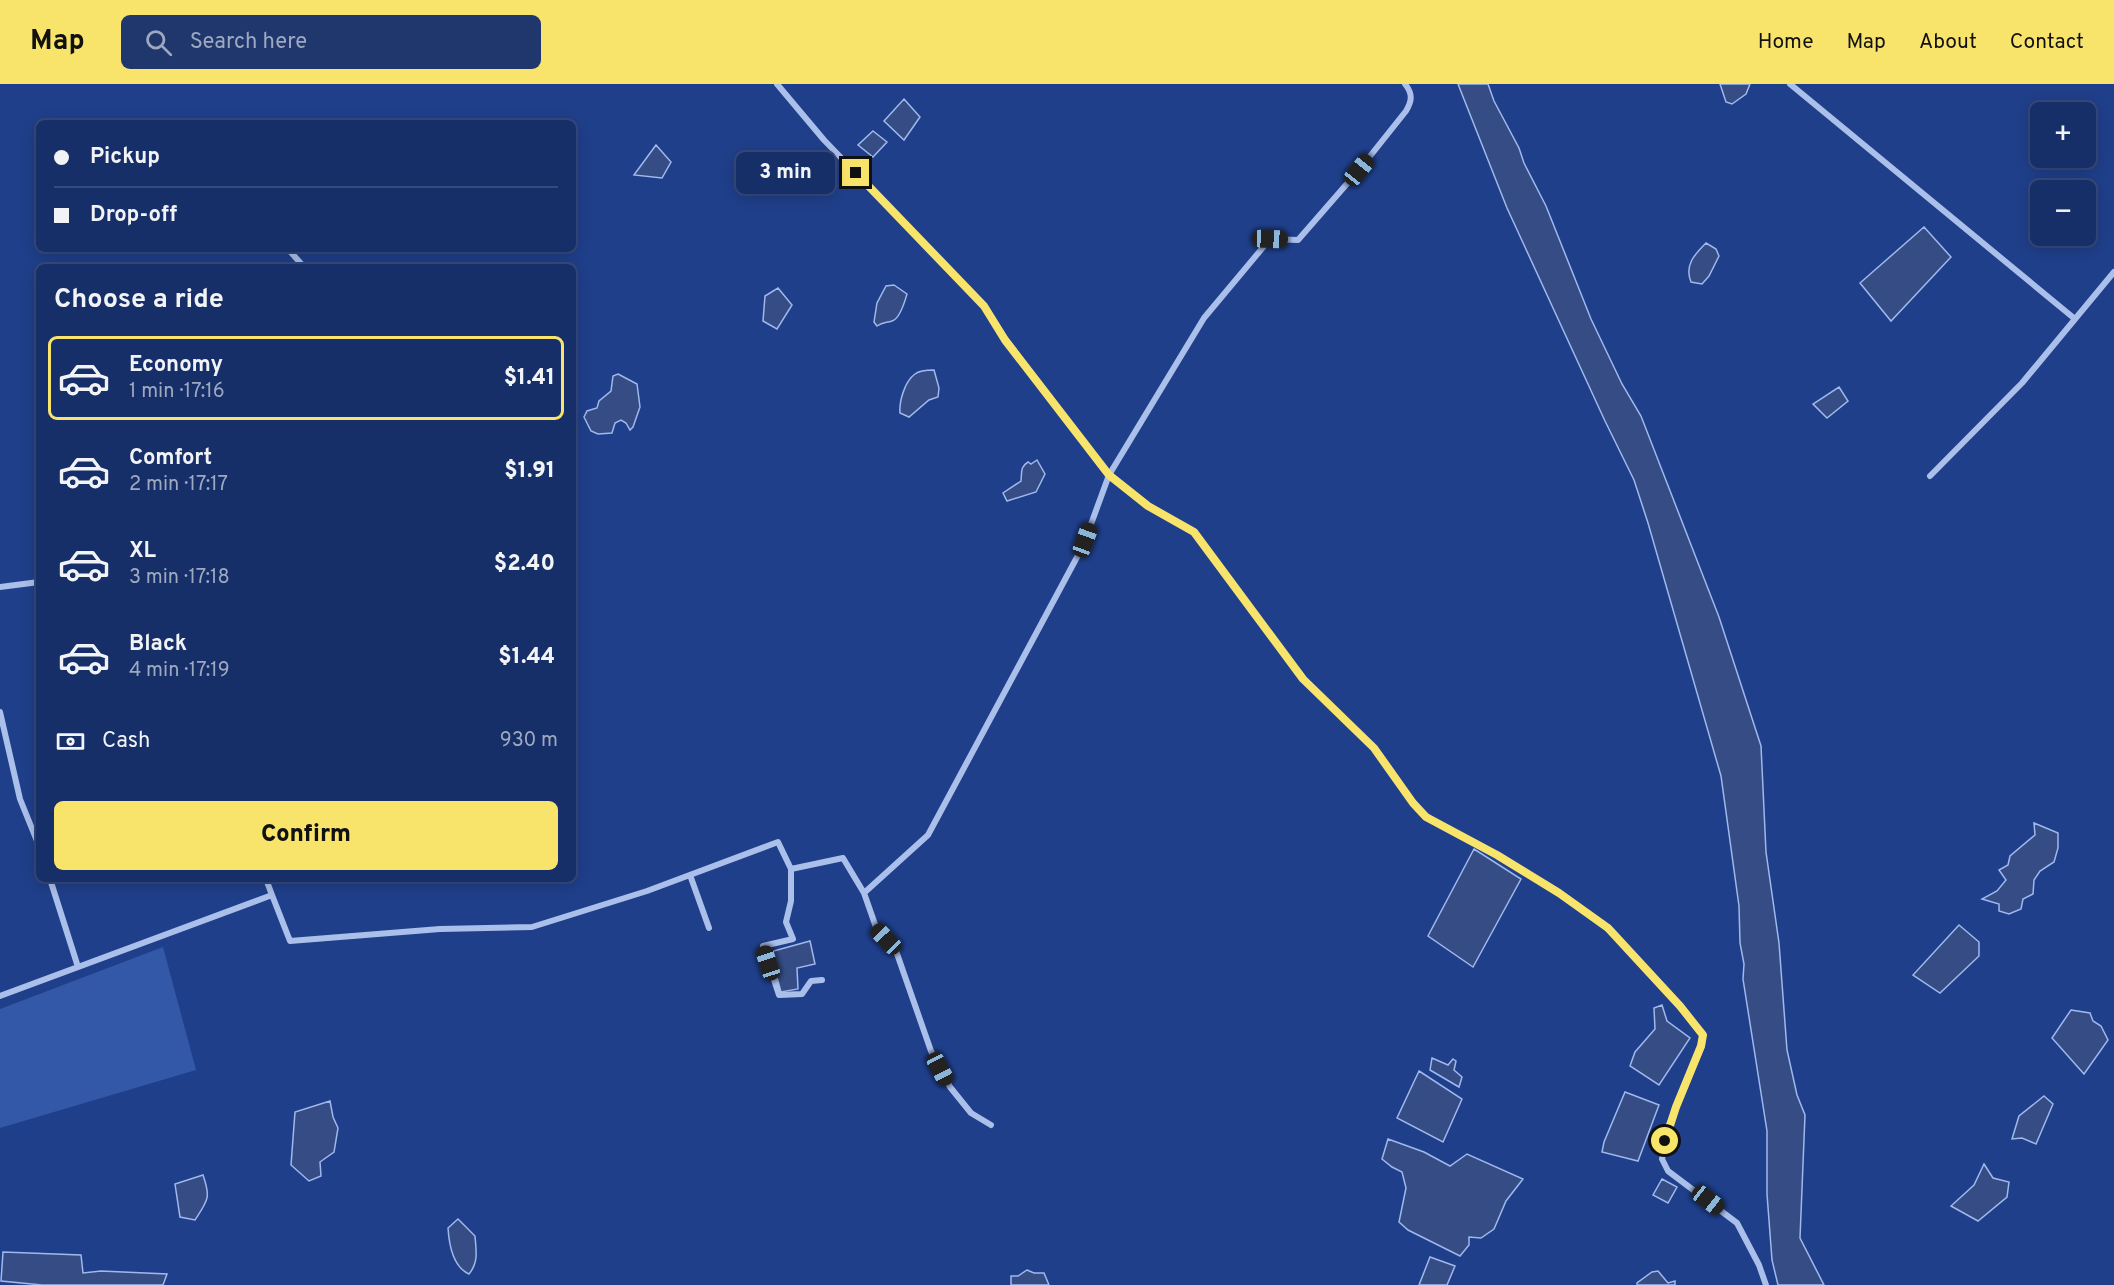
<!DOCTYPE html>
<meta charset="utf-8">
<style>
body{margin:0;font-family:Overpass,sans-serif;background:#20376e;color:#f1f3f6;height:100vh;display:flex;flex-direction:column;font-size:22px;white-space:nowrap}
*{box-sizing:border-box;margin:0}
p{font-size:20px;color:#9ea9c0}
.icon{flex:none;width:33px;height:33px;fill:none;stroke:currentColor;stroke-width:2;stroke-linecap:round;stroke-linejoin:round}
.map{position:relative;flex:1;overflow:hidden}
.drawer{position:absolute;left:36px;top:180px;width:540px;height:618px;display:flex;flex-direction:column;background:#172f68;border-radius:9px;box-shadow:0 3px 15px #0003,0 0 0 2px #364a7c}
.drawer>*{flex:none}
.hud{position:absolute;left:36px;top:36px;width:540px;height:132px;border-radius:9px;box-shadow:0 3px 15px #0003,0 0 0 2px #364a7c;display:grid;align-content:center;height:132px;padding:0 18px;background:#172f68}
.fabs{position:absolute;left:2030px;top:18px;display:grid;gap:12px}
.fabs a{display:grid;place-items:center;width:66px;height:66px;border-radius:9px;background:#172f68;box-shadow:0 3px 15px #0003,0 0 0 2px #364a7c;font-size:30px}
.end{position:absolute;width:27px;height:27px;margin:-14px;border:8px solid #f9e46b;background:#111;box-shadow:0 0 0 3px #111}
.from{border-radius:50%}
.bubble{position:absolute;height:42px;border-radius:9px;background:#172f68;box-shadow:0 3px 15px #0003,0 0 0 2px #364a7c;font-size:20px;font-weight:800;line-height:42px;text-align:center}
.car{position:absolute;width:18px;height:36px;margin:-18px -9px;border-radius:8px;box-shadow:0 0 4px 2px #0007;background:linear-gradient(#222 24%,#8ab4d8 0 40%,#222 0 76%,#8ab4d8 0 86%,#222 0)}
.hud b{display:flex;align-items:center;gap:21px;height:57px;font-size:22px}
.hud b+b{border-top:2px solid #364a7c}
.hud i{width:15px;height:15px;background:#f1f3f6}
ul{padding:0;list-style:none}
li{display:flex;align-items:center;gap:18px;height:84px;margin:0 12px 9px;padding:0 6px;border:3px solid transparent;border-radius:9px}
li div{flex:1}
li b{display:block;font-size:22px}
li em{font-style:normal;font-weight:800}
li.on{border-color:#f9e46b}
li>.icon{width:54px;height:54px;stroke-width:1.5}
h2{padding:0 18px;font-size:27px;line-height:72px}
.pay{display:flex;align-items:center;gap:15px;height:66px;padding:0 18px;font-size:22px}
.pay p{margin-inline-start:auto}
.button{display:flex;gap:12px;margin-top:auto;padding:12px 18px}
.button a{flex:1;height:69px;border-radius:9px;background:#f9e46b;color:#111;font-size:24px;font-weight:800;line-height:69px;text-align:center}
header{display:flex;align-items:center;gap:36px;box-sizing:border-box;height:84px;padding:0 30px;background:#f9e46b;color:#111}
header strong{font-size:28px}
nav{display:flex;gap:33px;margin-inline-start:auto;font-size:21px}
.search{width:420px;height:54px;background:#20376e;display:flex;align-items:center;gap:15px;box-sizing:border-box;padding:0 21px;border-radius:9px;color:#9ea9c0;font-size:22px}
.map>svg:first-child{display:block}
.green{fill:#3358a8}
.water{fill:#354d84;stroke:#9fb8ed;stroke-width:1.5}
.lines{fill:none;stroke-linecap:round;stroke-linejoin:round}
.minor{stroke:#abbfeb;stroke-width:6}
.route{stroke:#f9e46b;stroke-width:8}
</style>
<header>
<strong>Map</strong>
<div class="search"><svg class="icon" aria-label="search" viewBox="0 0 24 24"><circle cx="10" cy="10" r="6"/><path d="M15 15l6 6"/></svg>Search here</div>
<nav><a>Home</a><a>Map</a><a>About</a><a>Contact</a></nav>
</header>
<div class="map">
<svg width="2114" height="1201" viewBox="0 0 2114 1201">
<rect width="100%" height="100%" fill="#1f3f8a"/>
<path class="green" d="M163,863L196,986L0,1044V925Z"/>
<path class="water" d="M1458,0H1488L1494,17L1519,64L1524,79L1546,122L1591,235L1622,300L1641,332L1719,533L1761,662L1766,768L1779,859L1787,966L1797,1011L1805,1031L1800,1154L1824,1201H1778L1772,1176L1767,1110V1047L1743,895L1744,880L1740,859L1739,822L1721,692L1648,439L1634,396L1605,337L1507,124Z
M1720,0H1750L1746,10L1732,20L1726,18Z
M904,15L920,33L904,56L884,37Z
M873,47L887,58L873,73L858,61Z
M656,61L671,78L662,94L634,91Z
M1924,143L1951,173L1891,237L1860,199Z
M1706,159L1716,165L1719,172L1709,192L1702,200L1691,198C1684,181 1695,170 1706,159Z
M894,201L907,210C905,217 900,235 892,237C886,239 883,238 877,242L874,238L877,219L886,202Z
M778,204L792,221L777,245L763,237L765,212Z
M934,286L939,304L938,313L929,316L909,333L900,329C899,317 905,297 915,290C920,286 928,286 934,286Z
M618,290L637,300L640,323L633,343L630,346L626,339L621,336L615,339L612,349L598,350L591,347L584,333L587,327L597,324L599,317L611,307L613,292Z
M1839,303L1848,317L1827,334L1813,320Z
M1037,376L1045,390L1036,408L1007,417L1003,409L1021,397C1022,388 1020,383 1028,378L1031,380Z
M2034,739L2058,749V764L2054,778L2040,787L2034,796L2033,810L2023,815L2021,825L2009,830L1999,827V820L1982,815L1997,807L2006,796L1999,786L2008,781L2010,772L2035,751Z
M1474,765L1521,795L1473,883L1428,852Z
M1959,841L1979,858V872L1940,909L1913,891Z
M810,857L815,880L797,884L798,905L781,908L770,868Z
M1662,921L1667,937L1690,954L1659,1001L1630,982L1635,968L1655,945L1654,924Z
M2071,926L2090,929L2093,937L2101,942L2108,956L2084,990L2052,954Z
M1432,974L1448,981L1453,975L1456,977L1454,986L1462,993L1459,1003L1430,986Z
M1419,987L1462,1015L1443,1058L1397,1034Z
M1625,1008L1659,1021L1638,1077L1602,1068L1604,1058Z
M2044,1012L2053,1020L2036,1060L2022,1054L2012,1055L2019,1032Z
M330,1017L333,1033L338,1044L334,1068L320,1078L321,1092L309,1097L291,1081L295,1028Z
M1388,1055L1424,1068L1450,1082L1467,1070L1523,1095L1506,1117L1494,1145L1481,1154L1469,1153V1161L1460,1172L1408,1146L1399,1138L1406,1104L1402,1088L1392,1083L1382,1075Z
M1984,1080L1993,1094L2009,1098L2007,1113L1978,1137L1951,1122L1974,1101Z
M203,1091C211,1114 208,1116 195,1136L180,1133L175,1100Z
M1662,1095L1677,1103L1668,1119L1653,1111Z
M458,1135L475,1152C476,1166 479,1178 469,1190C453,1183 449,1160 448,1144Z
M3,1168L81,1171L83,1189L101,1187L167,1190L163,1201H42L1,1197Z
M1430,1173L1455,1182L1447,1201H1419Z
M1027,1186L1034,1189H1044L1049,1201H1011V1192H1018Z
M1658,1187L1668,1199L1675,1197V1201H1637V1199L1652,1188Z"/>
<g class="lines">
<path class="minor" d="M1405,0C1413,10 1412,17 1406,27L1359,86L1298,156L1270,155L1204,234L1109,391L1148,422L1194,448L1303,595L1374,664L1413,719L1426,733L1497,771L1559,809L1608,844L1680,922L1703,951L1702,962L1669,1041L1662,1075L1668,1087L1737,1139L1759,1181L1766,1201
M1790,0L2075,235
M288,165L304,183
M1930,392L2022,299L2114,188
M0,503L39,498
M0,628L20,715L39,762
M791,785V817L786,838L793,855L763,862L779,911L802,910L811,897L822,896
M690,791L709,844
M50,795L78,883
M266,795L272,811
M864,809L877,846L895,864L931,967L950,1003L971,1029L991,1041
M0,912L272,811L290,857L440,845L532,843L647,807L778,758L791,785L843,774L864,809L928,751L1083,462L1109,391L1006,256L984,222L824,56L777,0"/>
</g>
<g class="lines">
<path class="route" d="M856,89L984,222L1005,256L1109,391L1148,422L1194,448L1303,595L1374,664L1413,719L1426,733L1497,771L1559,809L1608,844L1680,922L1703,951L1701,962L1676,1023L1665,1057"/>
</g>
</svg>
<div class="fabs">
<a>+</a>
<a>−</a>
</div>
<i class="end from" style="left:1665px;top:1057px"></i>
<i class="end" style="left:856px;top:89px"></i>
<div class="bubble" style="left:736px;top:68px;width:99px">3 min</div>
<i class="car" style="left:1359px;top:86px;rotate:39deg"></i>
<i class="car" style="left:1270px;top:155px;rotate:92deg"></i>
<i class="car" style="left:1085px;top:456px;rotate:20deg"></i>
<i class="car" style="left:886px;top:855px;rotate:316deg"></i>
<i class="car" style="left:768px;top:879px;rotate:342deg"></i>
<i class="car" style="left:940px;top:985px;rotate:152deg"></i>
<i class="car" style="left:1708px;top:1116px;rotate:128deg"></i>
<div class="hud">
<b><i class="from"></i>Pickup</b>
<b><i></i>Drop-off</b>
</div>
<section class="drawer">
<h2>Choose a ride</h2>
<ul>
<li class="on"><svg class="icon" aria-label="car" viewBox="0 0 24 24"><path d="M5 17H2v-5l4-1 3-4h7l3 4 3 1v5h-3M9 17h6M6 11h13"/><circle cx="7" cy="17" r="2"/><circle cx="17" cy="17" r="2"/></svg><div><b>Economy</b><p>1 min · 17:16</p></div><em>$1.41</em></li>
<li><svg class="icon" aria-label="car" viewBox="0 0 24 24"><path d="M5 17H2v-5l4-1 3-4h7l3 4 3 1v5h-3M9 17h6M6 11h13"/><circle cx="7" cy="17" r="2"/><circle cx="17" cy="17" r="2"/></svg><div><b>Comfort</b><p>2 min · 17:17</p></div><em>$1.91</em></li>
<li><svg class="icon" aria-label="car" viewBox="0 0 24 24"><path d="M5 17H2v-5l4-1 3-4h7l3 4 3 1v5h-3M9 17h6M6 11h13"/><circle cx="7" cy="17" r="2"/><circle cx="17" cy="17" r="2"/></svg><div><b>XL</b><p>3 min · 17:18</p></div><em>$2.40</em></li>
<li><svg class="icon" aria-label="car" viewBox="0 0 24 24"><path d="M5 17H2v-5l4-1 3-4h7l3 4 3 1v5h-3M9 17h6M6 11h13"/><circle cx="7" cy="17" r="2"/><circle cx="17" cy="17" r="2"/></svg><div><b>Black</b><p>4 min · 17:19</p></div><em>$1.44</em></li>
</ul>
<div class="pay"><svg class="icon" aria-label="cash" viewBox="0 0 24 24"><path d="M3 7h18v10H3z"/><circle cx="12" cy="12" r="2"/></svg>Cash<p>930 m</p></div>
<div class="button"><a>Confirm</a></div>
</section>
</div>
